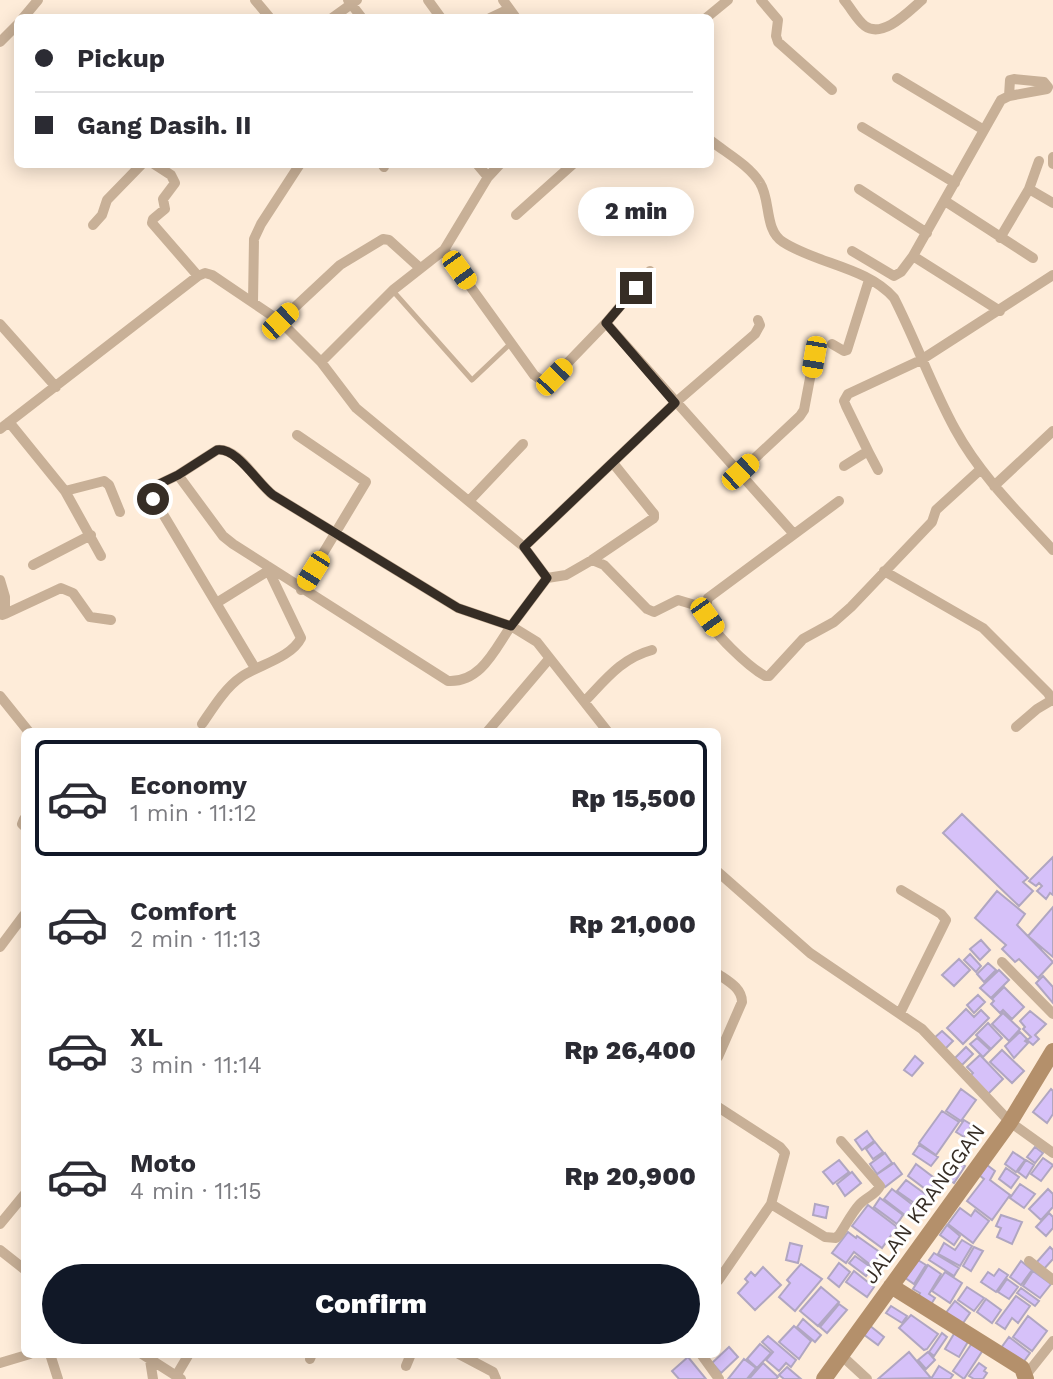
<!DOCTYPE html>
<meta charset="utf-8">
<style>
body{margin:0;font-family:"Work Sans",sans-serif;background:#f7f7f7;color:#2b2b33;height:100vh;display:flex;flex-direction:column;font-size:26px;white-space:nowrap}
*{box-sizing:border-box;margin:0}
p{font-size:23px;color:#7c7c81}
.icon{flex:none;width:38px;height:38px;fill:none;stroke:currentColor;stroke-width:2;stroke-linecap:round;stroke-linejoin:round}
.map{position:relative;flex:1;overflow:hidden}
.sheet{position:absolute;left:21px;top:728px;width:700px;height:630px;display:flex;flex-direction:column;background:#fff;border-radius:10px;box-shadow:0 4px 18px #0003}
.sheet>*{flex:none}
.hud{position:absolute;left:14px;top:14px;width:700px;height:154px;border-radius:10px;box-shadow:0 4px 18px #0003;display:grid;align-content:center;height:154px;padding:0 21px;background:#fff}
.end{position:absolute;width:32px;height:32px;margin:-16px;border:9px solid #362d25;background:#fff;box-shadow:0 0 0 4px #fff}
.from{border-radius:50%}
.bubble{position:absolute;height:49px;border-radius:24px;background:#fff;box-shadow:0 4px 18px #0003;font-size:23px;font-weight:800;line-height:49px;text-align:center}
.car{position:absolute;width:21px;height:42px;margin:-21px -10px;border-radius:9px;box-shadow:0 0 5px 2px #0007;background:linear-gradient(#f5c518 24%,#345 0 40%,#f5c518 0 76%,#345 0 86%,#f5c518 0)}
.hud b{display:flex;align-items:center;gap:24px;height:66px;font-size:26px}
.hud b+b{border-top:2px solid #e1e1e2}
.hud i{width:18px;height:18px;background:#2b2b33}
ul{padding:12px 0 0;list-style:none}
li{display:flex;align-items:center;gap:21px;height:116px;margin:0 14px 10px;padding:0 7px;border:4px solid transparent;border-radius:10px}
li div{flex:1}
li b{display:block;font-size:26px}
li em{font-style:normal;font-weight:800}
li.active{border-color:#111827}
li>.icon{width:63px;height:63px;stroke-width:1.5}
.cta{display:flex;gap:14px;margin-top:auto;padding:14px 21px}
.cta a{flex:1;height:80px;border-radius:42px;background:#111827;color:#fff;font-size:28px;font-weight:800;line-height:80px;text-align:center}
.map>svg:first-child{display:block}
.building{fill:#d6c1f9;stroke:#b0a6c1;stroke-width:2}
.lines{fill:none;stroke-linecap:round;stroke-linejoin:round}
.lane{stroke:#c8b097;stroke-width:5}
.street{stroke:#c8b097;stroke-width:10}
.secondary{stroke:#b4906b;stroke-width:16}
.route{stroke:#362d25;stroke-width:9}
.labels{text-anchor:middle;stroke-width:6;stroke-linejoin:round;paint-order:stroke}
.street-label{font-size:21px;fill:#362d25;stroke:#fff}
</style>
<div class="map">
<svg width="1053" height="1379" viewBox="0 0 1053 1379">
<rect width="100%" height="100%" fill="#feecd9"/>
<path class="building" d="M962,814L1028,878L1023,882L1033,891L1019,906L943,833Z
M1053,857V895L1050,893L1046,899L1037,891L1042,886L1039,883L1036,886L1029,881Z
M997,891L1025,914L1017,925L1053,962L1038,978L1019,959L1015,962L1002,949L1006,945L975,918Z
M1053,907V957L1028,936Z
M981,940L990,950L980,960L970,949Z
M970,954L981,966L976,972L964,960Z
M959,959L970,970L954,986L942,975Z
M988,963L996,970L984,982L977,974Z
M999,970L1009,980L991,998L980,988Z
M1043,976L1053,987V1003L1036,983Z
M1004,987L1024,1007L1012,1019L1003,1010L1000,1013L991,1004L994,1001L992,999Z
M978,995L985,1002L974,1013L967,1005Z
M966,1009L974,1017L981,1010L989,1018L963,1044L947,1028Z
M1030,1011L1046,1024L1035,1035L1039,1039L1033,1045L1027,1040L1031,1037L1023,1029L1025,1027L1020,1021Z
M1003,1013L1020,1029L1009,1041L992,1024Z
M988,1023L1002,1038L991,1049L976,1035Z
M942,1031L953,1041L944,1050L933,1039Z
M1020,1032L1027,1039L1025,1041L1028,1043L1014,1058L1005,1046Z
M977,1038L990,1050L983,1057L970,1044Z
M966,1047L973,1054L962,1065L955,1058Z
M1002,1050L1024,1071L1012,1083L990,1062Z
M980,1055L1003,1079L987,1095L969,1077L973,1073L967,1067Z
M915,1056L923,1063L912,1076L904,1070Z
M961,1089L976,1100L961,1121L946,1111Z
M1051,1089L1053,1091V1114L1047,1123L1033,1112Z
M942,1111L959,1122L936,1155L919,1143Z
M964,1120L972,1125L964,1137L956,1132Z
M867,1131L874,1141L862,1150L855,1140Z
M875,1142L883,1152L873,1159L866,1149Z
M919,1145L938,1157L931,1166L913,1154Z
M1035,1147L1043,1153L1035,1163L1027,1157Z
M1013,1152L1025,1160L1016,1172L1005,1164Z
M885,1153L892,1163L877,1174L870,1164Z
M1043,1158L1053,1165L1041,1181L1031,1174Z
M955,1159L965,1166L954,1183L944,1176Z
M839,1160L849,1172L833,1184L823,1172Z
M1026,1160L1034,1165L1026,1178L1018,1172Z
M894,1163L902,1174L885,1187L876,1175Z
M916,1164L937,1180L928,1191L908,1176Z
M987,1165L995,1171L990,1180L1010,1195L992,1220L967,1201L984,1179L979,1175Z
M1006,1168L1019,1177L1011,1188L999,1179Z
M852,1172L861,1183L845,1196L837,1184Z
M906,1180L928,1196L920,1207L897,1191Z
M1020,1184L1035,1194L1024,1208L1010,1198Z
M892,1189L922,1212L914,1222L884,1199Z
M1048,1189L1053,1194V1207L1041,1220L1029,1209Z
M880,1198L903,1215L897,1224L874,1207Z
M815,1204L828,1207L826,1218L813,1215Z
M868,1205L897,1227L882,1248L852,1226Z
M960,1208L971,1216L975,1210L989,1221L973,1243L948,1224Z
M1049,1213L1053,1217V1228L1046,1236L1036,1227Z
M1001,1215L1022,1222L1012,1244L997,1237L1001,1228L996,1226Z
M947,1225L960,1236L954,1245L940,1235Z
M848,1232L856,1238L857,1236L881,1253L872,1266L854,1252L846,1263L832,1253Z
M962,1240L972,1246L960,1266L938,1254L944,1243L955,1250Z
M790,1243L802,1246L798,1263L786,1260Z
M974,1247L983,1251L971,1271L963,1266Z
M1050,1247L1053,1250V1259L1043,1270L1036,1263Z
M934,1253L959,1268L954,1276L929,1260Z
M855,1256L872,1268L866,1276L849,1263Z
M913,1257L926,1265L914,1284L901,1275Z
M1021,1261L1032,1270L1021,1285L1010,1277Z
M839,1263L850,1272L839,1287L828,1278Z
M801,1264L822,1279L795,1311L779,1297L790,1283L787,1280Z
M928,1265L941,1274L929,1294L935,1298L930,1306L917,1298L920,1293L913,1289Z
M763,1267L781,1285L755,1310L738,1293L748,1282L745,1279L751,1272L755,1276Z
M999,1269L1008,1275L996,1292L981,1282L988,1272L994,1276Z
M854,1271L874,1287L867,1297L846,1282Z
M1033,1271L1051,1284L1040,1298L1023,1286Z
M945,1272L962,1283L950,1303L932,1291Z
M1007,1279L1018,1287L1009,1299L998,1292Z
M821,1287L839,1302L818,1326L800,1311Z
M967,1287L984,1298L974,1311L958,1300Z
M1021,1288L1039,1301L1035,1306L1017,1293Z
M1016,1296L1030,1306L1018,1323L1012,1318L1005,1329L996,1323Z
M986,1299L1001,1310L992,1323L977,1312Z
M955,1301L970,1313L961,1326L945,1314Z
M839,1304L847,1310L827,1333L820,1327Z
M891,1306L907,1316L902,1323L886,1313Z
M911,1315L938,1334L927,1349L924,1350L899,1328Z
M1028,1316L1047,1331L1032,1351L1013,1337Z
M803,1319L821,1335L815,1342L797,1327Z
M869,1325L884,1337L878,1345L863,1334Z
M794,1326L811,1341L799,1359L779,1342Z
M955,1332L969,1340L959,1357L945,1349Z
M942,1333L947,1337L934,1356L929,1352Z
M768,1336L796,1360L791,1367L786,1363L779,1371L766,1360L773,1352L762,1342Z
M1009,1337L1030,1353L1022,1364L1001,1348Z
M972,1343L983,1350L964,1379L953,1371Z
M760,1344L771,1353L757,1368L747,1359Z
M729,1347L738,1357L721,1373L712,1363Z
M909,1352L931,1378L878,1379Z
M928,1352L935,1360L926,1369L918,1360Z
M688,1357L706,1379H679L672,1371Z
M744,1359L756,1368L747,1379H728Z
M763,1363L778,1377L776,1379H749Z
M979,1363L986,1368L984,1371L987,1373L983,1379H974L969,1376Z
M939,1366L953,1375L950,1379H931Z
M787,1367L801,1379H784L779,1375Z"/>
<g class="lines">
<path class="lane" d="M393,291L472,380L511,343"/>
<path class="street" d="M255,0L270,18
M348,0L362,18
M428,0L441,18
M503,0L516,18
M761,0L778,20L776,36L778,42L832,90
M844,0C851,8 857,20 865,26C883,39 909,11 922,0
M23,18L38,0
M332,18L357,0
M490,18L509,9
M706,18L728,0
M0,42L18,24
M897,78L984,130
M862,127L955,183
M710,140C726,153 749,165 760,183C771,200 764,230 783,242C817,264 867,267 894,298C916,341 932,387 955,429C980,475 1018,512 1053,550
M1053,157V164
M154,164L171,175L175,183L163,199L165,209L153,219L152,223L198,276
M382,164L384,167
M477,164L488,177
M859,189L927,233
M1029,189L1053,203
M945,201L1033,258
M516,215L573,164
M93,225L102,215L107,200L142,164
M1000,238L1029,189L1039,161
M444,250L534,375L544,382L554,377L606,323L650,271
M852,251L894,276L901,272L913,256L1001,100L1009,96L1047,89L1048,87L1044,82L1014,79L1010,80L1009,96
M913,256L1000,311
M253,302L254,239L261,224L300,164
M280,321L340,265L383,239L389,240L420,268
M606,323L793,533
M0,324L56,387
M832,344L844,351L847,350L869,280
M321,362L393,290L444,250L488,177L500,164
M9,422L65,491L101,556
M0,429L198,276L205,273L212,275L280,321L321,362L356,408L524,547L547,578L511,626L537,642L608,732
M297,435L366,482L301,590
M868,451L878,470
M844,466L868,451L846,406L844,401L848,394L921,360L1053,275
M740,472L800,416L804,410L814,357
M178,475L223,536L233,544L448,681C481,683 495,649 511,626L458,608L273,495C257,483 238,447 217,450L178,475L155,486L151,494L255,668
M994,486L1053,431
M65,491L104,481L109,485L120,512
M469,501L523,444
M839,501L708,598C706,604 705,609 706,615C711,632 749,667 765,676H769L803,639L834,622L851,607L932,522L936,510L981,469
M524,547L675,403L755,334L760,325L758,320
M592,560L654,518V514L613,463
M33,565L91,535
M884,571L983,628L1048,693L1053,701
M547,578L566,575L592,560L604,565L647,609L654,612L678,600L705,608
M0,580L5,597V614L2,615
M218,602L268,571
M5,614L61,588L73,593L90,617L111,620
M0,696L29,732
M586,700C606,679 622,658 652,650
M202,724C213,708 225,688 241,677C258,665 291,658 301,638L266,565
M1016,727L1037,709L1052,700
M487,732L549,659
M24,819L22,824L24,826
M718,872L810,953L922,1029L1010,1122L1053,1153
M0,947L24,915
M1002,962L1053,1014
M718,974C728,981 742,988 742,1002L718,1057
M900,1013L946,920L941,914L901,890
M718,1107L780,1147L785,1153L771,1204L718,1281
M771,1204L825,1237L836,1238L839,1235C846,1225 851,1214 859,1205C866,1197 876,1195 880,1186L841,1141
M0,1224L24,1195
M0,1250L24,1269
M1029,1261L1053,1280
M50,1354L58,1379
M142,1354L181,1379
M459,1354L493,1372L496,1379
M701,1354L719,1379
M841,1355L867,1379
M310,1359L312,1354
M150,1360L153,1379
M0,1363L30,1354
M406,1366L411,1354
M1026,1375L1053,1341
M176,1376L189,1354"/>
<path class="secondary" d="M891,1286L1022,1368L1026,1379
M824,1379L1010,1122L1053,1051"/>
</g>
<g class="lines">
<path class="route" d="M153,499L152,494L155,486L178,475L217,450C237,447 257,483 273,495L458,608L511,626L547,578L524,547L675,403L606,323L636,288"/>
</g>
<g class="labels">
<g class="street-label">
<text transform="translate(924 1204) rotate(-54)" y="7">JALAN KRANGGAN</text>
</g>
</g>
</svg>
<i class="end from" style="left:153px;top:499px"></i>
<i class="end" style="left:636px;top:288px"></i>
<div class="bubble" style="left:578px;top:187px;width:116px">2 min</div>
<i class="car" style="left:459px;top:270px;rotate:144deg"></i>
<i class="car" style="left:280px;top:321px;rotate:46deg"></i>
<i class="car" style="left:814px;top:357px;rotate:190deg"></i>
<i class="car" style="left:554px;top:377px;rotate:44deg"></i>
<i class="car" style="left:740px;top:472px;rotate:47deg"></i>
<i class="car" style="left:313px;top:571px;rotate:212deg"></i>
<i class="car" style="left:707px;top:617px;rotate:145deg"></i>
<div class="hud">
<b><i class="from"></i>Pickup</b>
<b><i></i>Gang Dasih. II</b>
</div>
<section class="sheet">
<ul>
<li class="active"><svg class="icon" aria-label="car" viewBox="0 0 24 24"><path d="M5 17H2v-5l4-1 3-4h7l3 4 3 1v5h-3M9 17h6M6 11h13"/><circle cx="7" cy="17" r="2"/><circle cx="17" cy="17" r="2"/></svg><div><b>Economy</b><p>1 min · 11:12</p></div><em>Rp 15,500</em></li>
<li><svg class="icon" aria-label="car" viewBox="0 0 24 24"><path d="M5 17H2v-5l4-1 3-4h7l3 4 3 1v5h-3M9 17h6M6 11h13"/><circle cx="7" cy="17" r="2"/><circle cx="17" cy="17" r="2"/></svg><div><b>Comfort</b><p>2 min · 11:13</p></div><em>Rp 21,000</em></li>
<li><svg class="icon" aria-label="car" viewBox="0 0 24 24"><path d="M5 17H2v-5l4-1 3-4h7l3 4 3 1v5h-3M9 17h6M6 11h13"/><circle cx="7" cy="17" r="2"/><circle cx="17" cy="17" r="2"/></svg><div><b>XL</b><p>3 min · 11:14</p></div><em>Rp 26,400</em></li>
<li><svg class="icon" aria-label="car" viewBox="0 0 24 24"><path d="M5 17H2v-5l4-1 3-4h7l3 4 3 1v5h-3M9 17h6M6 11h13"/><circle cx="7" cy="17" r="2"/><circle cx="17" cy="17" r="2"/></svg><div><b>Moto</b><p>4 min · 11:15</p></div><em>Rp 20,900</em></li>
</ul>
<div class="cta"><a>Confirm</a></div>
</section>
</div>
